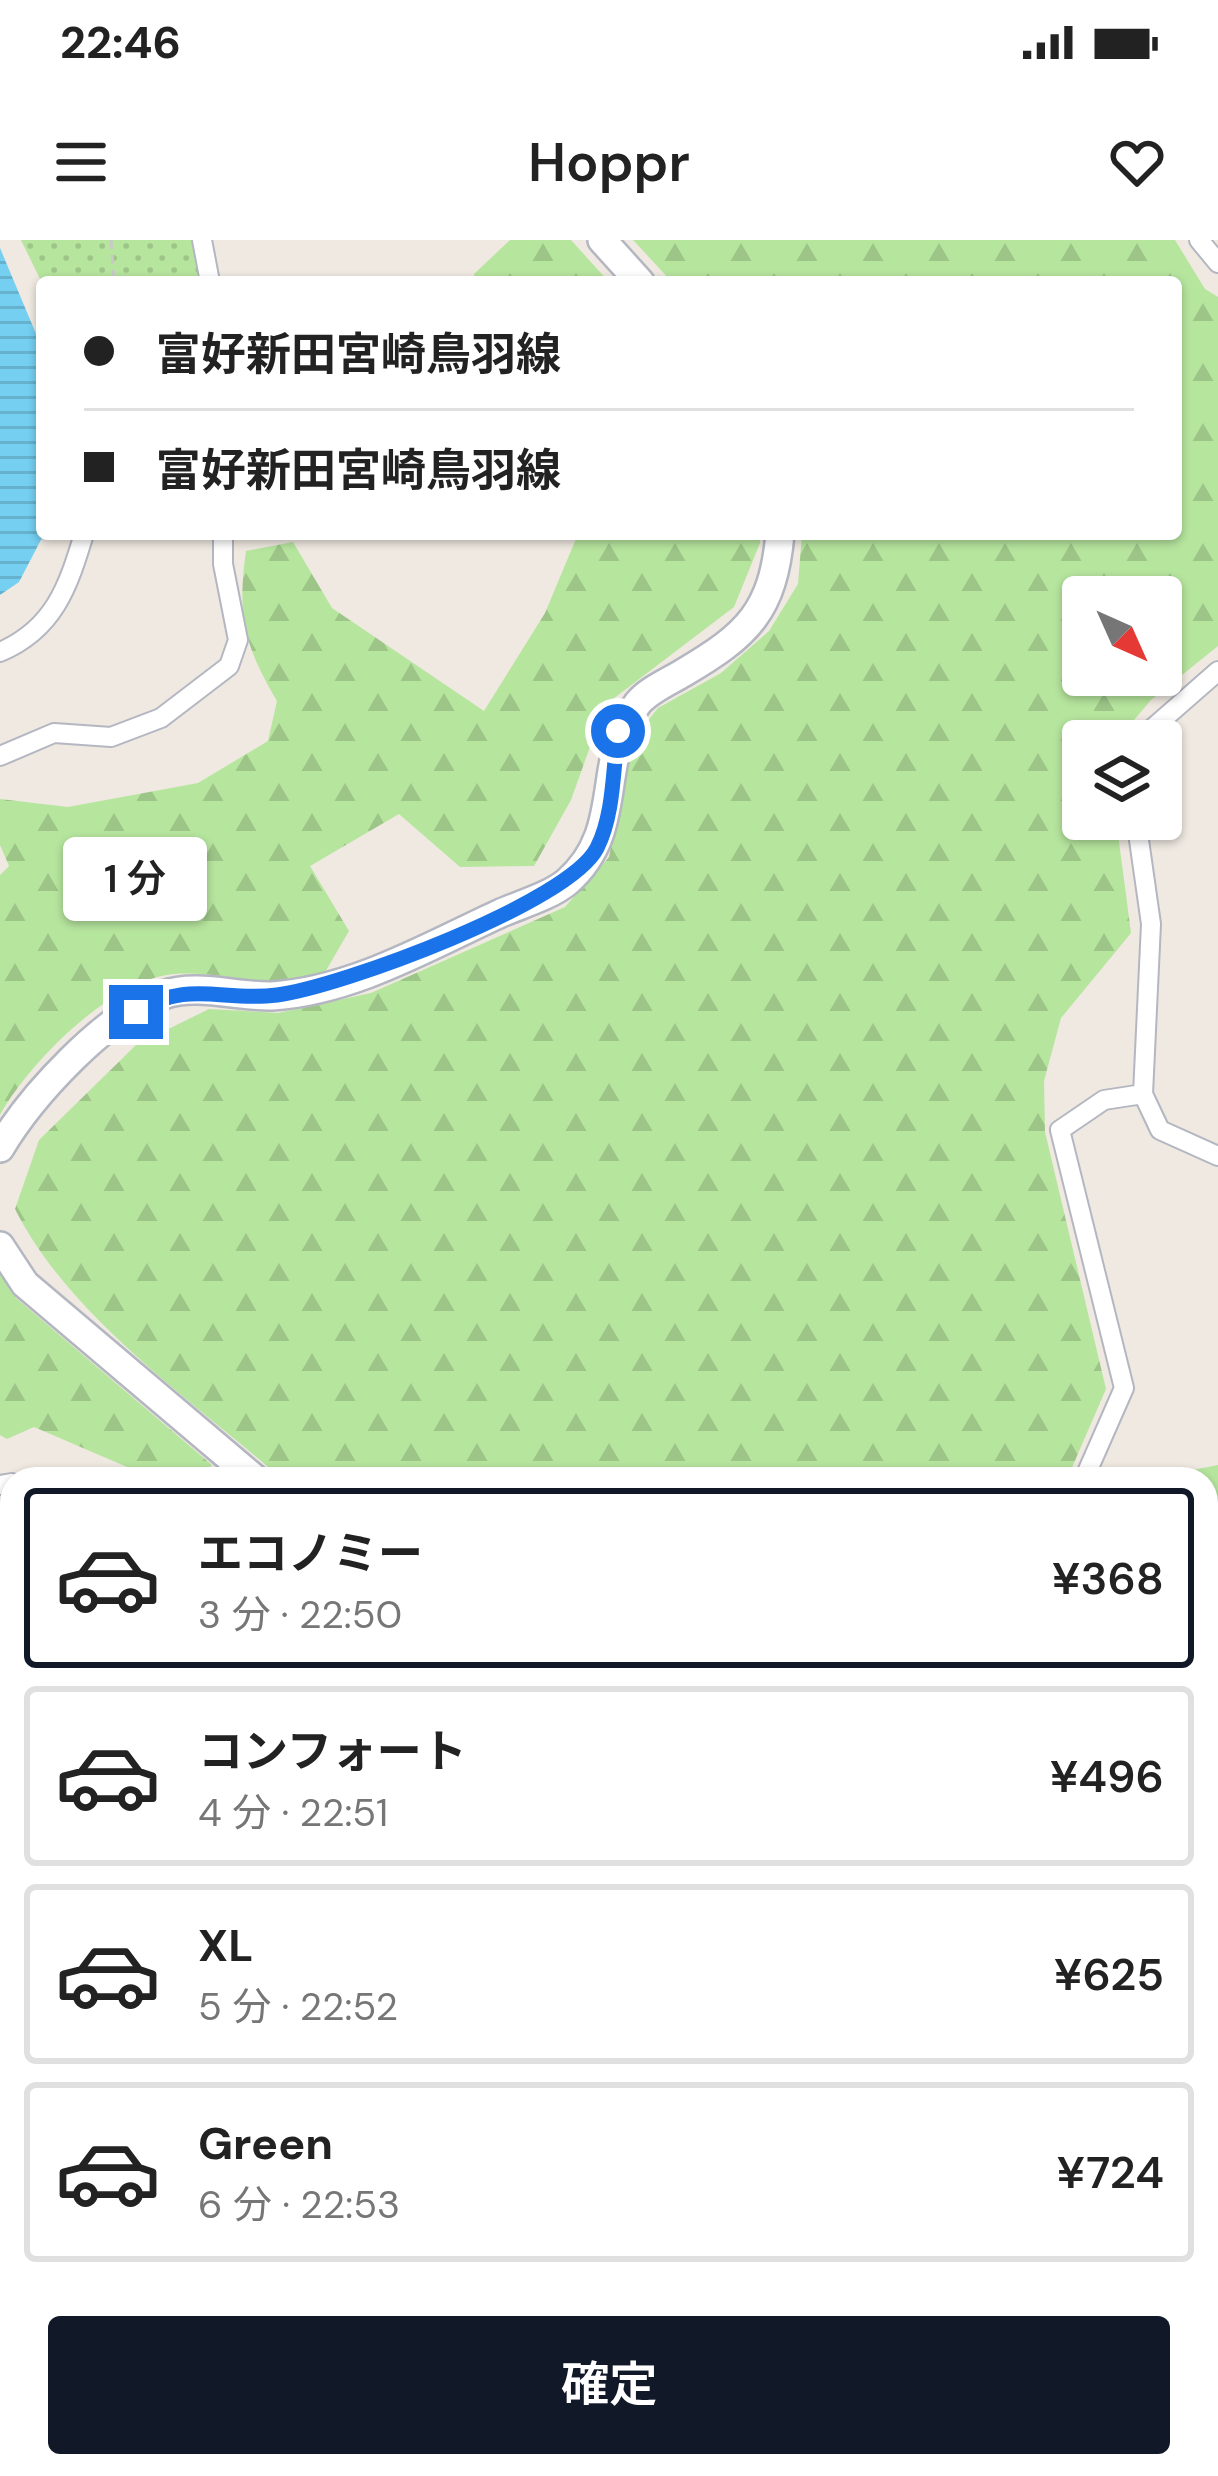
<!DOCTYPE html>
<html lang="ja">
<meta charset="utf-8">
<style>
body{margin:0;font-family:"DM Sans","Noto Sans JP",sans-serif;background:#f2f2f2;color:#222;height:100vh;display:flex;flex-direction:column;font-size:45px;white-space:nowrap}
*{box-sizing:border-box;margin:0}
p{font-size:39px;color:#767676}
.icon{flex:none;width:66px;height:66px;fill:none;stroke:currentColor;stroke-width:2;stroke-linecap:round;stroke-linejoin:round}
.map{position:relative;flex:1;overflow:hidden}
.side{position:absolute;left:0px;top:1227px;width:1218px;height:1011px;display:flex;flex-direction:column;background:#fff;border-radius:36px 36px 0 0;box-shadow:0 3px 9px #0004}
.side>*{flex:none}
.banner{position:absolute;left:36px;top:36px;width:1146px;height:264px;border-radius:12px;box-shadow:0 3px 9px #0004;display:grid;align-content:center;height:264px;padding:0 48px;background:#fff}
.needle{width:78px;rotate:135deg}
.tools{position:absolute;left:1062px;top:336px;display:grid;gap:24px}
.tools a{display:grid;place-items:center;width:120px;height:120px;border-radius:12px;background:#fff;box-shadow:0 3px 9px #0004;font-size:60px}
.end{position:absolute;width:54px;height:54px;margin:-27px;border:15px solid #1a73e8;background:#fff;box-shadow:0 0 0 6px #fff}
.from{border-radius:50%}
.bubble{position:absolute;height:84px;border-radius:12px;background:#fff;box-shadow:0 3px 9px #0004;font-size:39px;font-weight:600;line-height:84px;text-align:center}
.banner b{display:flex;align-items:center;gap:42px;height:114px;font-size:45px}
.banner b+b{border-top:3px solid #e0e0e0}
.banner i{width:30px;height:30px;background:#222}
ul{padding:21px 0 0;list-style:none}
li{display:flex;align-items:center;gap:36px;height:180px;margin:0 24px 18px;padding:0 24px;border:6px solid #e0e0e0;border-radius:12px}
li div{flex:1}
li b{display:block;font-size:45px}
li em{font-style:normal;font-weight:600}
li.on{border-color:#111827}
li>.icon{width:108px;height:108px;stroke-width:1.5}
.button{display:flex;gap:24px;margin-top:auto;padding:24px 48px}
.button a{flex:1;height:138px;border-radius:12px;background:#111827;color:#fff;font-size:48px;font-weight:600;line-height:138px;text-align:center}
.status{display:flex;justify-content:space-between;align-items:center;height:84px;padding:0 60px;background:#fff;direction:ltr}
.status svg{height:33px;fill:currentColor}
header{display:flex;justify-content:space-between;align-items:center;height:156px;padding:0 48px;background:#fff;font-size:54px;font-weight:600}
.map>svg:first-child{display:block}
.forest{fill:url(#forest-firs);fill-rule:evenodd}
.park{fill:url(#park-dots)}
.water{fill:url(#water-rules)}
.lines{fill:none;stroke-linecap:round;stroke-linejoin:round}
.minor-casing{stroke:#b4b7c1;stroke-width:22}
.secondary-casing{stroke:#b4b7c1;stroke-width:32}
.path{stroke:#c9c9c9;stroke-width:3;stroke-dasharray:9 6;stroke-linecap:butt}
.minor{stroke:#fff;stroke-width:18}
.secondary{stroke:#fff;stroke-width:27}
.route{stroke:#1a73e8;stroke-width:15}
</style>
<div class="status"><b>22:46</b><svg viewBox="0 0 49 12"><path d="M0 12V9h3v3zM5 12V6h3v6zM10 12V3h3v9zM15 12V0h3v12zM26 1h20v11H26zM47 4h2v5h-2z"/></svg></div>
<header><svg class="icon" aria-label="menu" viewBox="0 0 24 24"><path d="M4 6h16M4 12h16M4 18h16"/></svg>Hoppr<svg class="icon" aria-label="heart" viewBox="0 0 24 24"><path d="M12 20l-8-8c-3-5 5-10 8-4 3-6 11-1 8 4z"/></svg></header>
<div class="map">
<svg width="1218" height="2236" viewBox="0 0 1218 2236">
<defs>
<pattern id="forest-firs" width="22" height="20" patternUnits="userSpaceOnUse" patternTransform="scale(3)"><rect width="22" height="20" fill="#b6e59e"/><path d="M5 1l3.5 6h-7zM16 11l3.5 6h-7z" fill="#9dc588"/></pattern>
<pattern id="park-dots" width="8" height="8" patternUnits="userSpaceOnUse" patternTransform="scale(3)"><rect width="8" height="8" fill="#b6e59e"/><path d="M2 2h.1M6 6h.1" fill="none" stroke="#9dc588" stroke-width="1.8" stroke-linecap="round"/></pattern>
<pattern id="water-rules" width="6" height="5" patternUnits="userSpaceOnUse" patternTransform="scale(3)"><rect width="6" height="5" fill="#75cff0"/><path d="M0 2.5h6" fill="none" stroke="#66b2ce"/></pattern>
</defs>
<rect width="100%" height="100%" fill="#efe9e1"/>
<path class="forest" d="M510,0H571L609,42H475L474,34Z
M633,0H1175L1205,49L1218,57V406L1151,460L1116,501H1083V579H1116L1131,693L1061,778L1044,841L1045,892L1106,1149L1067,1239H282C192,1160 69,1077 15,969L39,900L136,805L209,769L278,773L371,753L565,667L609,617L632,500L658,468L721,433L769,391L798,344L802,294H1176V42H672ZM1083,357H1161V435H1083Z
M578,294H760V303L734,367L605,465L571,560L534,626L460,627L399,574L310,626L349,691L324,734C306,736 287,741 269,741C234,740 202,730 167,735C107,744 28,824 0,875V635L9,626L0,605V559L68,567L198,543L268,501L277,461C244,405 237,376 246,311L293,302L332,368L484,471L545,373Z
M0,1033L16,1058L212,1225L198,1239H155L34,1187L7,1199L0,1195Z
M1218,1225V1458L1206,1441V1239H1147Z
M1206,1491L1218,1507V2226L1196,2236H909L898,2226H1206Z"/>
<path class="park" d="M21,0H202L210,42L42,43Z
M12,1798V1980L0,2022V1801Z"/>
<path class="water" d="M0,8L42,108L44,294L19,342L0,355Z"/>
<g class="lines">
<g class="minor-casing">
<path id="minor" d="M202,0L210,42
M1199,0L1218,23
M0,412C54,389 68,347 84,294
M1138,501L1218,431
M0,516L54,493L111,497L161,478L229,426L238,400L223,324V294
M1136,579L1151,684L1143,854L1160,890L1218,916
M1084,1239L1124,1148L1060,890L1104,860L1143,854
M0,1245L12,1243
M0,1448L12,1462
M1206,1467L1218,1483
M0,1572L12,1585
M0,1717L12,1715
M0,1749L12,1745
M0,1796L12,1792
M0,2038L12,2006
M0,2177L12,2180
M312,2226L346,2236
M624,2226H658
M767,2226L774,2236
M226,2236L229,2226"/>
</g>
<g class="secondary-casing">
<path id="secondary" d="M602,0L640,42
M0,908C31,856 105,775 163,755C197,743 237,757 272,756C353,751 429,706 501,673C522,664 550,656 567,642C627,590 594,519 638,463C649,450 668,442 683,433C748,395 773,371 780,294
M0,1006L25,1044L255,1239
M691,2226L695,2236"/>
</g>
<path class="path" d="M111,0L114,42
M0,1334L12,1325"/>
<use href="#minor" class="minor"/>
<use href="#secondary" class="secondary"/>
</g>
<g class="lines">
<path class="route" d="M136,772C189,739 221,762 277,755C340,747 569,663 597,608C614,575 613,528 618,491"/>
</g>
</svg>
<div class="tools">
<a><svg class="needle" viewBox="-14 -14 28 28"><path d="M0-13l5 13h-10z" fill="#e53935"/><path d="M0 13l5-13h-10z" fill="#767676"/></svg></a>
<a><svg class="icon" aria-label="layers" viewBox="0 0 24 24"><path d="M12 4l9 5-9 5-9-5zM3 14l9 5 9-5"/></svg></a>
</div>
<i class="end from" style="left:618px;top:491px"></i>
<i class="end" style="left:136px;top:772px"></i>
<div class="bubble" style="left:63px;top:597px;width:144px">1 分</div>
<div class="banner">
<b><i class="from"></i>富好新田宮崎鳥羽線</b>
<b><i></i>富好新田宮崎鳥羽線</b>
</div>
<section class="side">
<ul>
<li class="on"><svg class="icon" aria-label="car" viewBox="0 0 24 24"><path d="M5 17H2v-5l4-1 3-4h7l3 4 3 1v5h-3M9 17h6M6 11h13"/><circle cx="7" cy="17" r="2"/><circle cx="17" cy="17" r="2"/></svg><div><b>エコノミー</b><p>3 分 · 22:50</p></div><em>¥368</em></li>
<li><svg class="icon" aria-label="car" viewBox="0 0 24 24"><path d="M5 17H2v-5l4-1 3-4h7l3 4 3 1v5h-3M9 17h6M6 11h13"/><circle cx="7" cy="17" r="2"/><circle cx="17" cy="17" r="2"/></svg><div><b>コンフォート</b><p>4 分 · 22:51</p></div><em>¥496</em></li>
<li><svg class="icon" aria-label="car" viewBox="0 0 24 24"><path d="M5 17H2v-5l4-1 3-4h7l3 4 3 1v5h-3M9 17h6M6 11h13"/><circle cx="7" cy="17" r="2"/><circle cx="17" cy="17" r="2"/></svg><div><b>XL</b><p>5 分 · 22:52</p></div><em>¥625</em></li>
<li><svg class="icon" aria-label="car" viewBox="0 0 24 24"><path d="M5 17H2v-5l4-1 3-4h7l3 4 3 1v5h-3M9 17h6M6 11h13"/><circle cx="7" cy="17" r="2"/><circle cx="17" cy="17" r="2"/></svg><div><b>Green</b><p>6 分 · 22:53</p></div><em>¥724</em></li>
</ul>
<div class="button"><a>確定</a></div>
</section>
</div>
